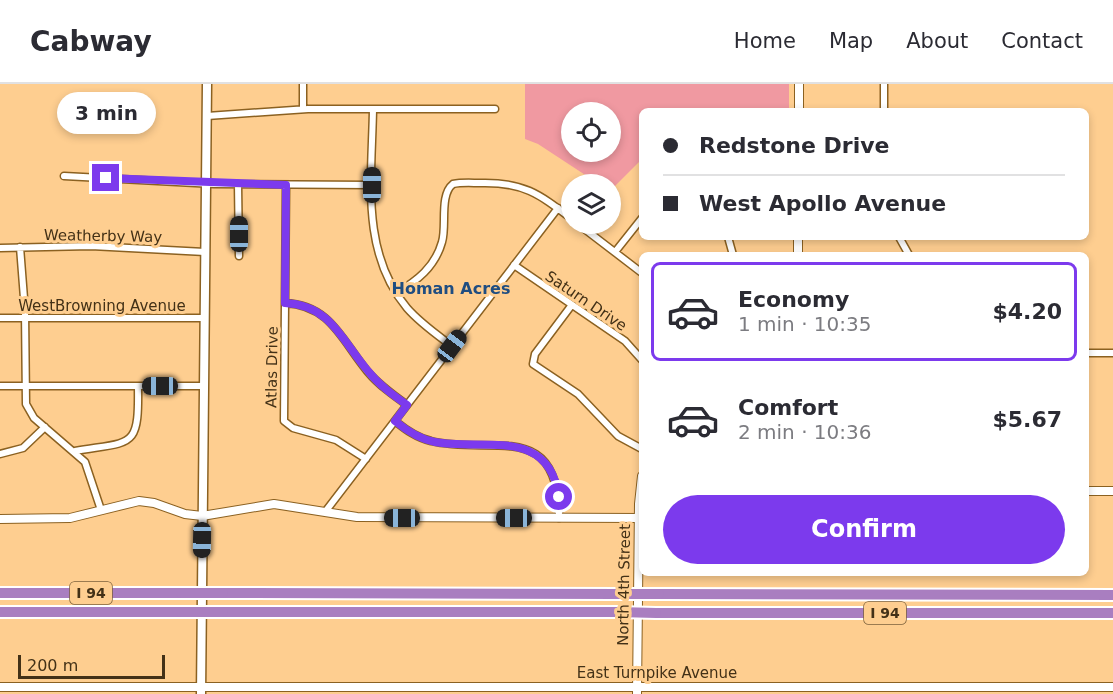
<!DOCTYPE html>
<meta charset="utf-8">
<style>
body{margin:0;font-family:"DejaVu Sans",sans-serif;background:#f2f2f3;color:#2b2b33;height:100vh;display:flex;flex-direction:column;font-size:22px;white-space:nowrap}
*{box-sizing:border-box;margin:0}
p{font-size:20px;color:#7c7c81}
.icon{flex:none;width:33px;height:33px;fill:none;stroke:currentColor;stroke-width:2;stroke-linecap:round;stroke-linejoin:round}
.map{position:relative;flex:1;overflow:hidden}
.side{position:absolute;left:639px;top:168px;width:450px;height:324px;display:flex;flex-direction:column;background:#fff;border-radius:9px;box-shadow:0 3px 9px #0003}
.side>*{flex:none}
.banner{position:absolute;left:639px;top:24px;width:450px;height:132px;border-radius:9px;box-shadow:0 3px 9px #0003;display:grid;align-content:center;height:132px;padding:0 24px;background:#fff}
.fabs{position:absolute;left:561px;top:18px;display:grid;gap:12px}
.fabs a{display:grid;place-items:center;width:60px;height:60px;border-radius:50%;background:#fff;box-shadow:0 3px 9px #0003;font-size:30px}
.scale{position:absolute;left:18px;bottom:15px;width:147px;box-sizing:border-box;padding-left:6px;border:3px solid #433117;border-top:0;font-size:16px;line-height:21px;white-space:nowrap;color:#433117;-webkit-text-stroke:4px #fece90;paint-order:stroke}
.end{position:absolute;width:27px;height:27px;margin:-14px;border:8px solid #7c3aed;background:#fff;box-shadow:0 0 0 3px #fff}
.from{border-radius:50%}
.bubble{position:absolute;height:42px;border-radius:21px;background:#fff;box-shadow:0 3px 9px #0003;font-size:20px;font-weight:700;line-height:42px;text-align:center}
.car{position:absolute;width:18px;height:36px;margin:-18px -9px;border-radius:8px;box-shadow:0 0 4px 2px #0007;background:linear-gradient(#222 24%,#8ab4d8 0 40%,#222 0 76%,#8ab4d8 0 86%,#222 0)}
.banner b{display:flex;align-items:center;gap:21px;height:57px;font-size:22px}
.banner b+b{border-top:2px solid #e1e1e2}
.banner i{width:15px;height:15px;background:#2b2b33}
ul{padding:10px 0 0;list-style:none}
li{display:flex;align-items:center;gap:18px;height:99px;margin:0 12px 9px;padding:0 12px;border:3px solid transparent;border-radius:9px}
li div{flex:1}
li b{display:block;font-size:22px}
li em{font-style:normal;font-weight:700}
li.active{border-color:#7c3aed}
li>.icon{width:54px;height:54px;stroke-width:1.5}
.cta{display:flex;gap:12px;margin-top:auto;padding:12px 24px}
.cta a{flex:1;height:69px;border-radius:36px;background:#7c3aed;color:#fff;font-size:24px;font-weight:700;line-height:69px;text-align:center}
header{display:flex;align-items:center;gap:36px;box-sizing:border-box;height:84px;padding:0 30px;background:#fff;border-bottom:2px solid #e1e1e2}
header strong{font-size:28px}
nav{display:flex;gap:33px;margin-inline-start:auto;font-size:21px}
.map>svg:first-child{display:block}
.green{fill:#f099a1;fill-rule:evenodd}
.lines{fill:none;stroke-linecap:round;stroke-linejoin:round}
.minor-casing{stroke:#8b6121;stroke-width:9}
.tertiary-casing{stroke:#8b6121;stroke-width:10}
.secondary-casing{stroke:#8b6121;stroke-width:11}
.motorway-casing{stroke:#fff;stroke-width:14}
.minor{stroke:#fff;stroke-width:6}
.tertiary{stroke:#fff;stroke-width:8}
.secondary{stroke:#fff;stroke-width:8}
.motorway{stroke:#a97ec0;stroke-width:10}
.motorway-bridge-casing{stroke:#fff;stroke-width:14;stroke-linecap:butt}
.motorway-bridge{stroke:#a97ec0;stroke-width:10}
.route{stroke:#7c3aed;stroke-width:8}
.labels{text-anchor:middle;stroke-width:6;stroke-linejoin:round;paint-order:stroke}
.shield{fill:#fece90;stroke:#7b603b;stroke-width:1.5}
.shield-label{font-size:14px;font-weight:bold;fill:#433117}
.street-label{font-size:15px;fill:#433117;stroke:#fece90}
.neighbourhood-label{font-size:16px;font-weight:bold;fill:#1f4d81;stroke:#fece90}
</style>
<header>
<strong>Cabway</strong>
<nav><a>Home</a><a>Map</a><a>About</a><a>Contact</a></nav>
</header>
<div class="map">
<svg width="1113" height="610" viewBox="0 0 1113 610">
<rect width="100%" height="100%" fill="#fece90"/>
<path class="green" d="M525,0H789V27H642V75L611,106L610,100H599L538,60L525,55ZM572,28H610V68H572Z"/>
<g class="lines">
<g class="minor-casing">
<path id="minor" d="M303,0V25
M373,25C372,93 360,168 407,224C420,239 436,250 452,262
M884,27V0
M207,32L308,25H495
M64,92L214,100L372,101
M238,100L239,172
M286,101L284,337L293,344L336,356L366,375
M578,140L642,189
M728,153L733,171
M899,153L909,171
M20,163L25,227L26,320L34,334L85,378L101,426
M0,164L91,162L205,168
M615,168L642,134
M514,181L625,257L642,276
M396,209C417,197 435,183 442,158C447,142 439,111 453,100C462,98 472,99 481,99C524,98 539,110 572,135
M285,219C331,221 342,257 368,288C379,301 393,311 407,321
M571,222L535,270L533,280L578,310L618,352L642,365
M0,234H204
M1086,269H1113
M0,302H204
M395,337C406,346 417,354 431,357C491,372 559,333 559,434
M75,367C133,357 139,366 138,302
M0,370L23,364L45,343
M325,428L558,124"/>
</g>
<g class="tertiary-casing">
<path id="tertiary" d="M799,27V0
M798,171V153
M1086,407H1113
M0,435L70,434L139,417L154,419L185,430L202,432L274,420L357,433L642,434
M0,603H1113
M637,610L639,420L642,392"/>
</g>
<g class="secondary-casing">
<path id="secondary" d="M201,610L207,0"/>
</g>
<g class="motorway-casing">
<path id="motorway" d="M0,509H181
M223,509L619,510
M659,510L1113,511
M0,528H181
M223,528H619
M656,529H1113"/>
</g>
<use href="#minor" class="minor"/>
<use href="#tertiary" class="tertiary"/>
<use href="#secondary" class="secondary"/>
<use href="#motorway" class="motorway"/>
<g class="motorway-bridge-casing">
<path id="motorway-bridge" d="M181,509H223
M619,510H659
M181,528H223
M619,528L656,529"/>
</g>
<use href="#motorway-bridge" class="motorway-bridge"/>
</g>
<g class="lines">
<path class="route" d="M106,94L286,101L285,219C331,221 342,257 368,287C379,301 393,311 407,321L395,337C407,347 419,355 435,358C483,367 549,342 559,413"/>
</g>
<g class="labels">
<g class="shield">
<rect x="70" y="498" width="42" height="22" rx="4.5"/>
<rect x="864" y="518" width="42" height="22" rx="4.5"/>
</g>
<g class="shield-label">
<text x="91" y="514">I 94</text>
<text x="885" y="534">I 94</text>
</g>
<g class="street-label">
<text transform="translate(103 152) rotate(1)" y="5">Weatherby Way</text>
<text transform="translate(586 217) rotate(34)" y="5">Saturn Drive</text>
<text x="102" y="227">WestBrowning Avenue</text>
<text transform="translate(272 283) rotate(-89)" y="5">Atlas Drive</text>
<text transform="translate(624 501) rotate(-89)" y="5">North 4th Street</text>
<text x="657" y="594">East Turnpike Avenue</text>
</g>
<g class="neighbourhood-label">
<text x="451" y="210">Homan Acres</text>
</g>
</g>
</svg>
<div class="fabs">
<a><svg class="icon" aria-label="locate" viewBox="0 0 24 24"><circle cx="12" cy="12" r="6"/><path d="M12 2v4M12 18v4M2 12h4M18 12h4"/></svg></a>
<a><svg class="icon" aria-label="layers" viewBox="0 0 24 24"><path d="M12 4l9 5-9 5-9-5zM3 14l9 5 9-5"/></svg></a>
</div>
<div class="scale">200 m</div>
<i class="end from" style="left:559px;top:413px"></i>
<i class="end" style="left:106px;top:94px"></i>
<div class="bubble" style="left:57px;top:8px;width:99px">3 min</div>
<i class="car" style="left:372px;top:101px;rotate:0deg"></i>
<i class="car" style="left:239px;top:150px;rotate:0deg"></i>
<i class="car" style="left:452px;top:262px;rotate:37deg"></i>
<i class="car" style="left:160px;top:302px;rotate:270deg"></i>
<i class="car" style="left:402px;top:434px;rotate:270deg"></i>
<i class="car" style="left:514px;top:434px;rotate:270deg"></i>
<i class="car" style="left:202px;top:456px;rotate:181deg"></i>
<div class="banner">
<b><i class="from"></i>Redstone Drive</b>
<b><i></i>West Apollo Avenue</b>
</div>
<section class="side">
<ul>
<li class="active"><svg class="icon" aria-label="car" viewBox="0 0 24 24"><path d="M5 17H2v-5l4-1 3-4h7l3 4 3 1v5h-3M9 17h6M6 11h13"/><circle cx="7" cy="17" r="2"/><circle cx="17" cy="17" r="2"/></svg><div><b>Economy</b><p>1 min · 10:35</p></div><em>$4.20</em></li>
<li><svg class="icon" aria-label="car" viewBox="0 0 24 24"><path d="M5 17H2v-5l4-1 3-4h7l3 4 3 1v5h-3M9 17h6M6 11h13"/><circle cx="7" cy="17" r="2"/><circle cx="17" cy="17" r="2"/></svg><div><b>Comfort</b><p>2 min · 10:36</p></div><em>$5.67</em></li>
</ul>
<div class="cta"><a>Confirm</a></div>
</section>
</div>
